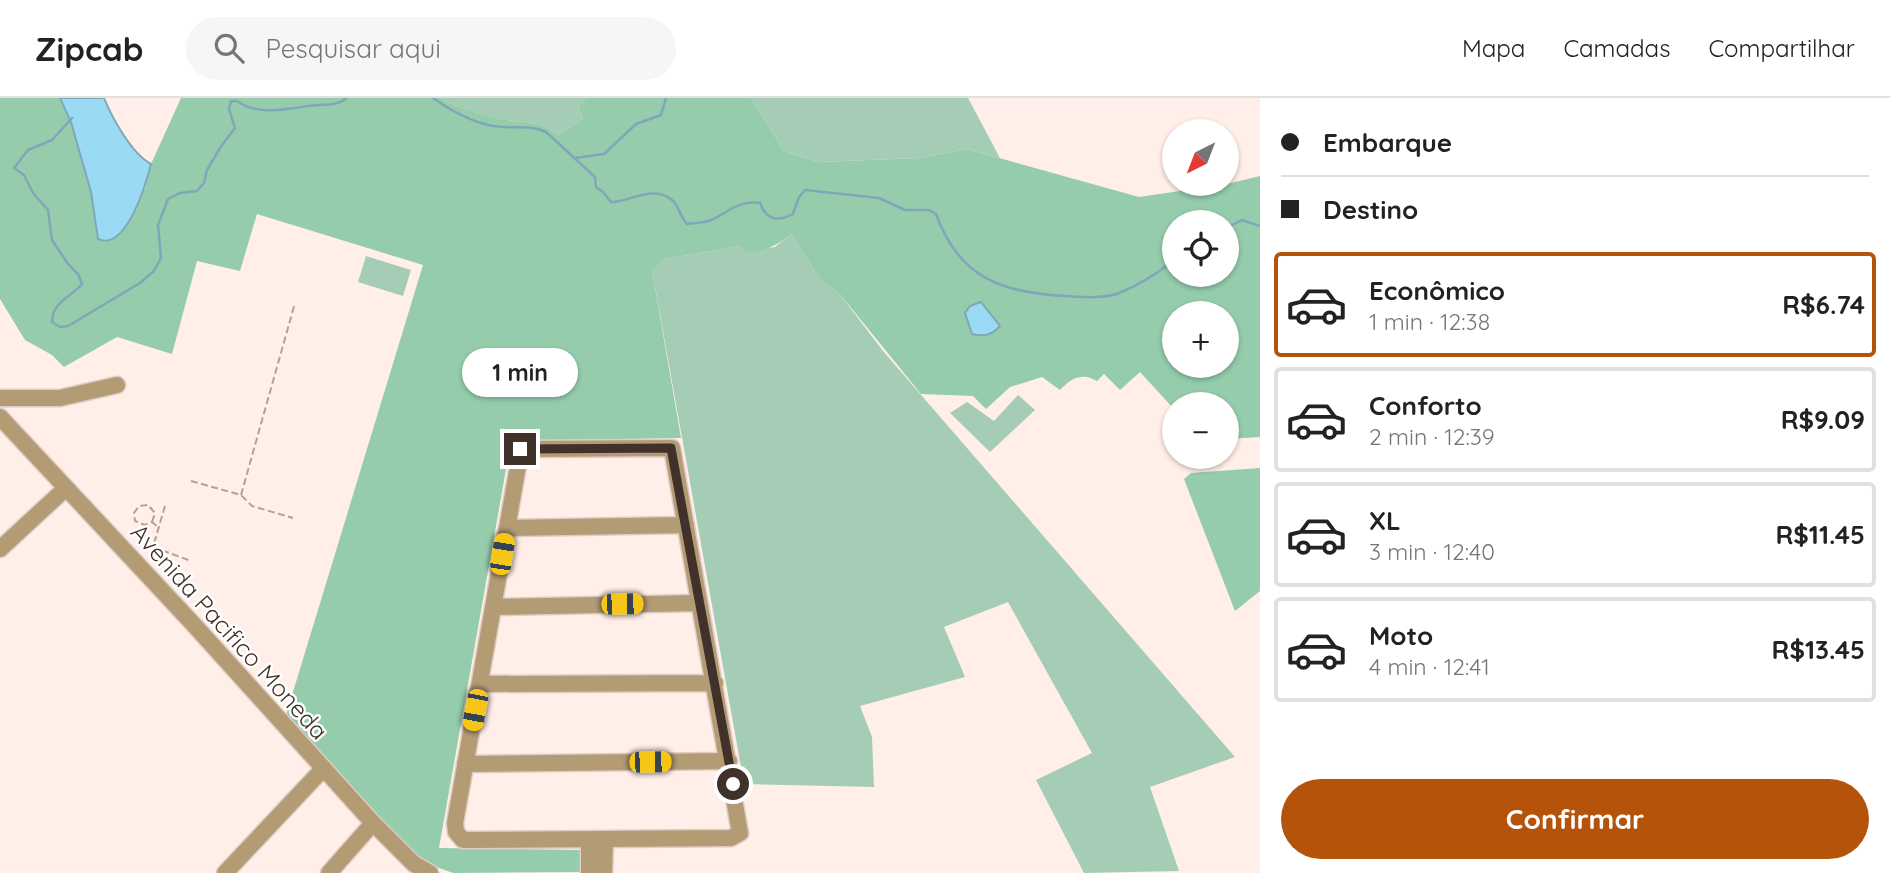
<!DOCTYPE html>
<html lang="pt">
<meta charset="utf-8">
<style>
body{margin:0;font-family:Quicksand,sans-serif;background:#f6f6f6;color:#222;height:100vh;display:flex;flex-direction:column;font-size:26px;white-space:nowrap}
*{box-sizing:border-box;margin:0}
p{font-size:23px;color:#767676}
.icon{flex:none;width:38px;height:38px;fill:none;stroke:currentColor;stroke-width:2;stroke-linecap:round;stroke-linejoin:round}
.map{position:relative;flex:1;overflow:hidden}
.details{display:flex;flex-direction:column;background:#fff;width:630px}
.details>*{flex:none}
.hud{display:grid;align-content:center;height:154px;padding:0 21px;background:#fff}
.needle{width:46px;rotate:222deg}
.buttons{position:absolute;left:1162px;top:21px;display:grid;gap:14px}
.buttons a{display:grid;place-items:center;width:77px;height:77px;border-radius:50%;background:#fff;box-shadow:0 2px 5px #0004;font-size:35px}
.end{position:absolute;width:32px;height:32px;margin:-16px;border:9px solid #40312b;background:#fff;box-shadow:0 0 0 4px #fff}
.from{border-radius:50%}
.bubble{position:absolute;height:49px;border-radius:24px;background:#fff;box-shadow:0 2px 5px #0004;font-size:23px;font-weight:800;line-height:49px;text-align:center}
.car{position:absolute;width:21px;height:42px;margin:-21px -10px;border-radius:9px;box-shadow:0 0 5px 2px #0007;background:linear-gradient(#f5c518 24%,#345 0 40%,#f5c518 0 76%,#345 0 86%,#f5c518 0)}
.hud b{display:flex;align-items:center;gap:24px;height:66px;font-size:26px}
.hud b+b{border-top:2px solid #e0e0e0}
.hud i{width:18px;height:18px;background:#222}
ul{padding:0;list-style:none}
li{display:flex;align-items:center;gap:21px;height:105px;margin:0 14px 10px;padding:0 7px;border:4px solid #e0e0e0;border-radius:7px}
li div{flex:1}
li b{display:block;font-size:26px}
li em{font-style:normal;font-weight:800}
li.on{border-color:#b45309}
li>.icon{width:63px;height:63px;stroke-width:1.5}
.button{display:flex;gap:14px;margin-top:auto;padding:14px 21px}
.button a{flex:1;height:80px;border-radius:42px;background:#b45309;color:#fff;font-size:28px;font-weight:800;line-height:80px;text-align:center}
header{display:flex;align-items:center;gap:42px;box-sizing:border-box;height:98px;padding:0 35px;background:#fff;border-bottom:2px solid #e0e0e0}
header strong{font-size:33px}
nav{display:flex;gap:38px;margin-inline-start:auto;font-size:24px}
.search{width:490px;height:63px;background:#f6f6f6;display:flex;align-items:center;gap:18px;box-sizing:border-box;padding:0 24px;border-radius:38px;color:#767676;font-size:26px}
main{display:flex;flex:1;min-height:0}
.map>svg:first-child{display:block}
.green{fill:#a5cdb5}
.forest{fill:#94ccac;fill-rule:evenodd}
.water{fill:#9bdaf5;stroke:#80a7b8;stroke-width:2}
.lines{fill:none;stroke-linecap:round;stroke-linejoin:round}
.stream{stroke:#80a7b8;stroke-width:2.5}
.minor-casing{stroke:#ddcdc6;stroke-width:19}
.path{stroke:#b0a19a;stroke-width:2;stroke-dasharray:7 3.5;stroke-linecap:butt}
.minor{stroke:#b39b74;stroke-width:16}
.route{stroke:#40312b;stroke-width:9}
.labels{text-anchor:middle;stroke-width:5;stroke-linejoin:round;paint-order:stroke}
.street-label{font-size:24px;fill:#40312b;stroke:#fff}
</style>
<header>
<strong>Zipcab</strong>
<div class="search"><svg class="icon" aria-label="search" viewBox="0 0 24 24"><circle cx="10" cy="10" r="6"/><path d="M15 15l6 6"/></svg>Pesquisar aqui</div>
<nav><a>Mapa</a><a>Camadas</a><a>Compartilhar</a></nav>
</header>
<main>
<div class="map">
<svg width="1260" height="775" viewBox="0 0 1260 775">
<rect width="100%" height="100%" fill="#ffefe8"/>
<path class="green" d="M440,0H587L578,7L583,21L558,37C542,23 527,25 507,22C491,20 452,8 440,0Z
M751,0H968L1000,60L967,51L921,60L818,64L784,53Z
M791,136L821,183L839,195L883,253L1235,659L1150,689L1179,773L1084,775L1036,682L1092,655L1008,504L944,529L965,579L860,608L872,639L874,689L744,686L652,172L665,161L740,148L743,154L775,149Z
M366,158L411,172L403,198L358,184Z
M1018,297L1035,312L990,354L950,315L967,304L994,323Z"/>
<path class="forest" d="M0,0H60L71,24L91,94L98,141L105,144L145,91L151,66L181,0H440C452,8 492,20 507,22C527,25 542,23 558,37L583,21L578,7L587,0H751L784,53L818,64L921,60L967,51L1139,99L1227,86L1260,78V339L1227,341V306H1174V311L1140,274L1120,292L1104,276L1097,283C1082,274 1071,280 1060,292L1042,279L1010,289L986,311L973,298L921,296L839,195L821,183L791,136C775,149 764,154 743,154L740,148L665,161L652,172L681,340L511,343L439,750L584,752L581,774L453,775L423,764L410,753L286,617L423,167L257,116L240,173L197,163L172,256L117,239L64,269L52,257L25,242L0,201ZM1174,124H1227V177H1174ZM1174,215H1227V268H1174Z
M1260,370V493L1235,513L1184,381L1191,375Z"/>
<path class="water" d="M60,0H104C112,20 132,56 151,66C146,86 126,154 98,141L91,94L71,24Z
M981,204L1000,228C992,237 984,239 972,236L965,215L970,208Z"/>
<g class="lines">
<path class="stream" d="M433,0C453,14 477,28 503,29C519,30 531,27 546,34L595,79L596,89L603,94L611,104C632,104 650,86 672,102C679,107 680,119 687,126C695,125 704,125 711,122C729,114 738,102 760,105C766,122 778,124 793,116L799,99L805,92L879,100L905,112H929L936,116C959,180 1002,195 1066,198C1082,199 1104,201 1119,195C1139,187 1158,175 1174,162
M72,20L52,42L28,52L14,70L24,77L33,95L48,112L52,142L68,166L78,176L82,186C70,200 52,204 52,224L60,229L68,228L140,185L154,173L161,160L158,127L168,101L180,95L197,93L204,85L207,72L220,50L235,30L229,11L231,3H237C258,18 285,11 308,8C321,6 336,9 347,0
M575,60L604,56L636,26L661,17L666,0
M1227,136L1232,127L1242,122L1260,128"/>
<g class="minor-casing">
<path id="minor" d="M0,300H60L117,287
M0,319L195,528L373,725L414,766L430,775
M672,350L740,735L731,740L463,742L456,734L455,725L521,351Z
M507,430L686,427
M0,451L66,390
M494,509L699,505
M480,586L715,585
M465,666L729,663
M589,743V775
M225,775L323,671
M329,775L373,725
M604,775L605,742"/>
</g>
<path class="path" d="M191,383L241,397L252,408L293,420
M241,397L295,205
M165,408L153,449L191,463
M152,424L155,415L148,407L139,408L134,415L135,423L145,427L152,424L158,429"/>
<use href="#minor" class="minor"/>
</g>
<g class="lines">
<path class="route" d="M520,351L671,350L733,686"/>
</g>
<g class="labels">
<g class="street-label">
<text transform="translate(229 534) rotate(48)" y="8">Avenida Pacifico Moneda</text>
</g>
</g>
</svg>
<div class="buttons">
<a><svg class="needle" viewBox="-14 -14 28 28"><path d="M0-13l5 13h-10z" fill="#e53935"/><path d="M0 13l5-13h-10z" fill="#767676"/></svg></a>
<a><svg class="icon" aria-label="locate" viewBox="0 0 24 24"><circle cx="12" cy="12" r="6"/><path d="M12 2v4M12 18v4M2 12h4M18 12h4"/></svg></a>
<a>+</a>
<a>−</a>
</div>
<i class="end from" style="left:733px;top:686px"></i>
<i class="end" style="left:520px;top:351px"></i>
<div class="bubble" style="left:462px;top:250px;width:116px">1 min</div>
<i class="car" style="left:502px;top:456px;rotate:9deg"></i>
<i class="car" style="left:622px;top:506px;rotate:89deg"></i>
<i class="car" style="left:475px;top:612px;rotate:191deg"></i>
<i class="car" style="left:650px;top:664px;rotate:89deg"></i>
</div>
<section class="details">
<div class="hud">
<b><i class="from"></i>Embarque</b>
<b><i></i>Destino</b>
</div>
<ul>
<li class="on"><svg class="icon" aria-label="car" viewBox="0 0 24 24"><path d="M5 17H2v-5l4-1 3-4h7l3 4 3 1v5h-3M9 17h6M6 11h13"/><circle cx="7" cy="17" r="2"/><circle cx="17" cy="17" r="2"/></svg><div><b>Econômico</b><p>1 min · 12:38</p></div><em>R$6.74</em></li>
<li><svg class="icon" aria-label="car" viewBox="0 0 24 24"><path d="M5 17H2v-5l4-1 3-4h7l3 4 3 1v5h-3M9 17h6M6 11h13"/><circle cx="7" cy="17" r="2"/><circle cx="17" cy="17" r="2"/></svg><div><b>Conforto</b><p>2 min · 12:39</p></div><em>R$9.09</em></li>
<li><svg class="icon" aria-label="car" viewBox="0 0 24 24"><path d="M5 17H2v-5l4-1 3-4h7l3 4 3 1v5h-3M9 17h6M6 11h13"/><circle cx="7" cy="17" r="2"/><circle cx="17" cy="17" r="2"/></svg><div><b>XL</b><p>3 min · 12:40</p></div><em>R$11.45</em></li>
<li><svg class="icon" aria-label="car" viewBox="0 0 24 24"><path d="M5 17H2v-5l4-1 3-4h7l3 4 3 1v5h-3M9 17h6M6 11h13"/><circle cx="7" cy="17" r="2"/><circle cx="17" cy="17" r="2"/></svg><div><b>Moto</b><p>4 min · 12:41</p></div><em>R$13.45</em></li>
</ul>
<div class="button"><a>Confirmar</a></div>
</section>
</main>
